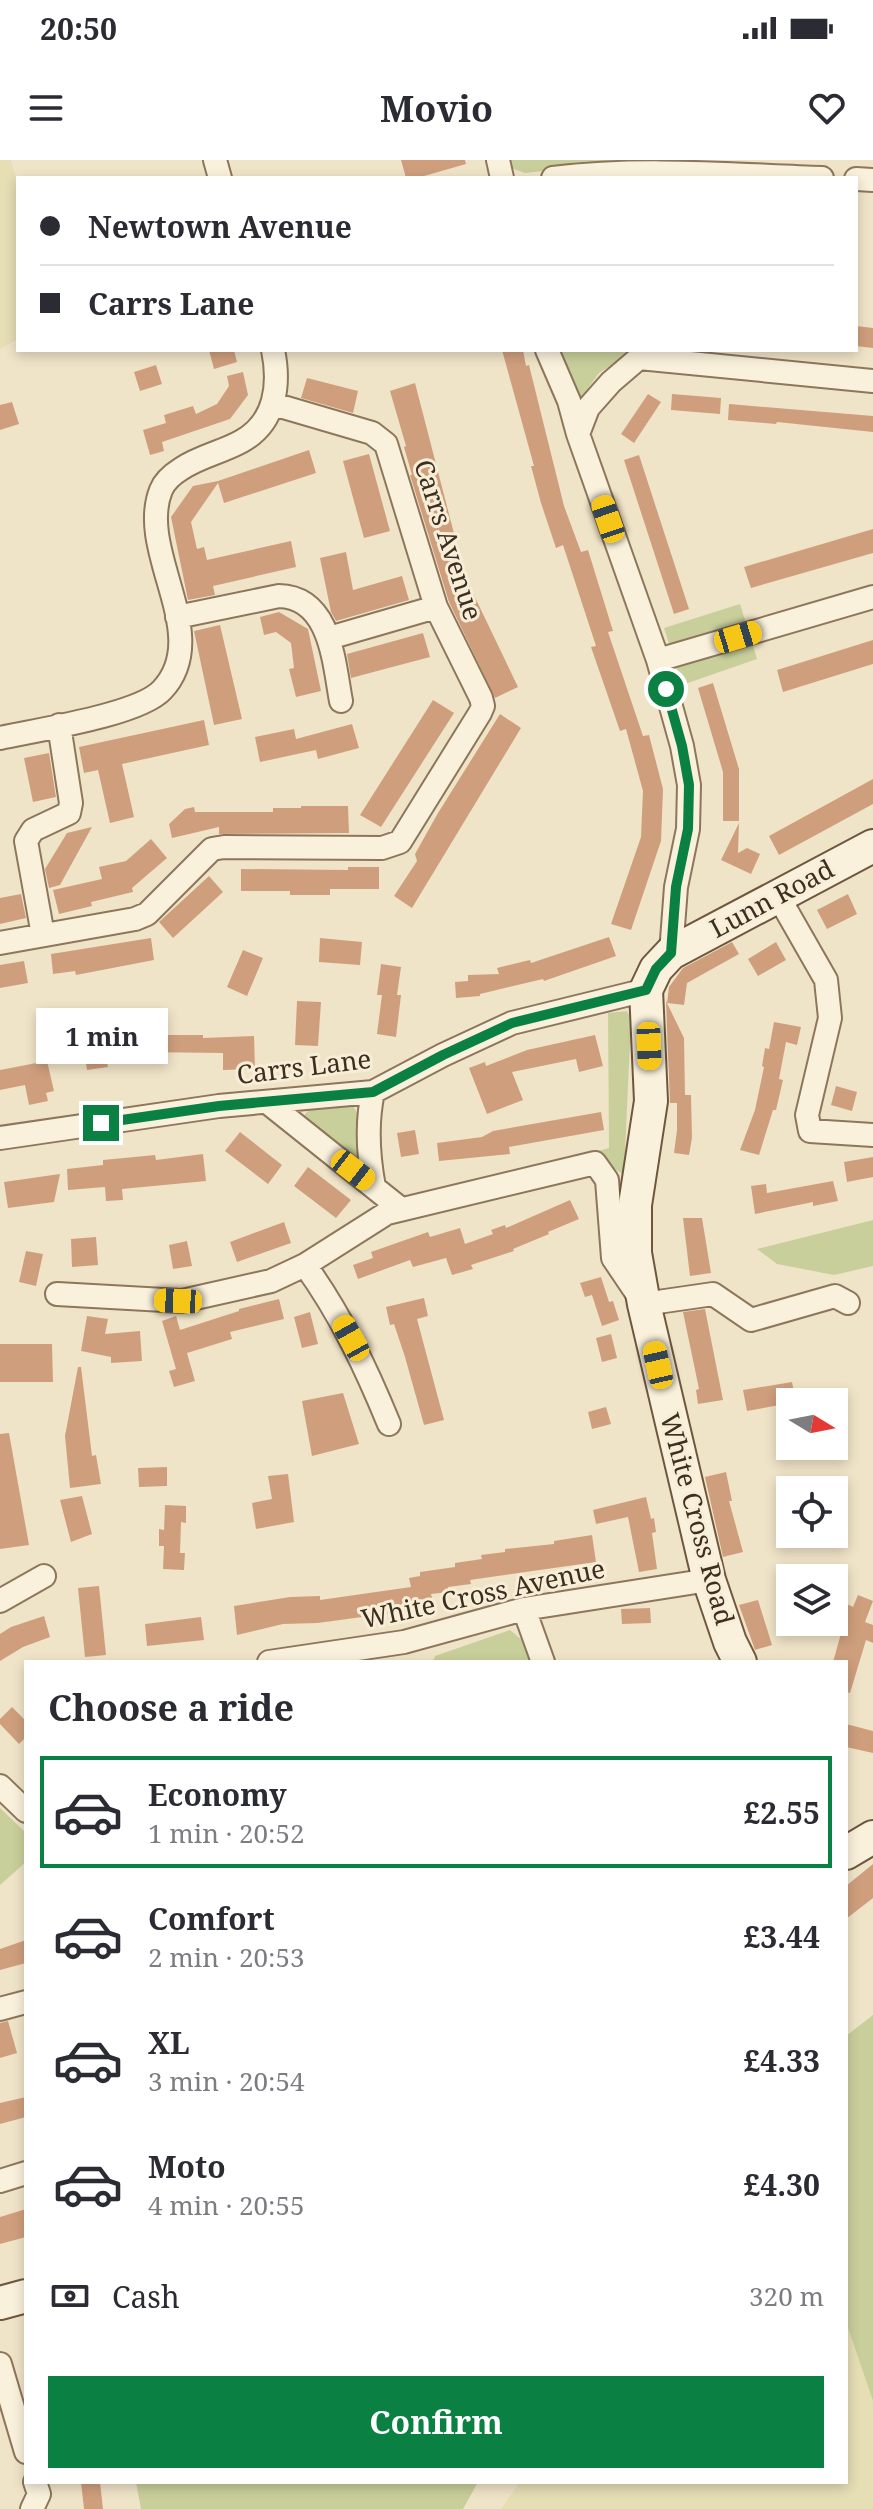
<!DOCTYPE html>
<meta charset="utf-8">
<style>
body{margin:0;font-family:"Noto Serif",serif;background:#f2f2f3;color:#2b2b33;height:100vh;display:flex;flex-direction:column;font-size:30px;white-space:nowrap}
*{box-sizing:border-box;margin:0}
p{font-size:26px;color:#7c7c81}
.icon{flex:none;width:44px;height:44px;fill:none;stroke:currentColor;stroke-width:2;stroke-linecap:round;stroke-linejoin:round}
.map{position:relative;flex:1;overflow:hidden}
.details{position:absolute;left:24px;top:1500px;width:824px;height:824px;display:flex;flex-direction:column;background:#fff;border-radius:0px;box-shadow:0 4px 12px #0003}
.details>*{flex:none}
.guide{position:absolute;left:16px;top:16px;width:842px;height:176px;border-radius:0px;box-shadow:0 4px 12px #0003;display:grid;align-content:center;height:176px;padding:0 24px;background:#fff}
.needle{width:52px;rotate:100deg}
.tools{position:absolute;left:776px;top:1228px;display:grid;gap:16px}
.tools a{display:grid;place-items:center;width:72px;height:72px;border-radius:0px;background:#fff;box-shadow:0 4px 12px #0003;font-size:40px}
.end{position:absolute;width:36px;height:36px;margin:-18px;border:10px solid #0b8043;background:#fff;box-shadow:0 0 0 4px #fff}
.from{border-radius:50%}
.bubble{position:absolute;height:56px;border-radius:0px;background:#fff;box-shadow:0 4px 12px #0003;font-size:26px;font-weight:700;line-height:56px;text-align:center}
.car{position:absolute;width:24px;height:48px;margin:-24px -12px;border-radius:10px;box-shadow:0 0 6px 2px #0007;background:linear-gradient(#f5c518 24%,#345 0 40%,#f5c518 0 76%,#345 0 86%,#f5c518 0)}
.guide b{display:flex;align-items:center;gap:28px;height:76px;font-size:30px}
.guide b+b{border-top:2px solid #e1e1e2}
.guide i{width:20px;height:20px;background:#2b2b33}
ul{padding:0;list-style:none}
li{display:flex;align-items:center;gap:24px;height:112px;margin:0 16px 12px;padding:0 8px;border:4px solid transparent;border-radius:0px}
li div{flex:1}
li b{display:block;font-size:30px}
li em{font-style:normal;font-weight:700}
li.active{border-color:#0b8043}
li>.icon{width:72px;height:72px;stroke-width:1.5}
h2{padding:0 24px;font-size:36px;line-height:96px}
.pay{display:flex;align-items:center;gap:20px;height:88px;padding:0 24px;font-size:30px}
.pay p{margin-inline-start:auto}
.button{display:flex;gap:16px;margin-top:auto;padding:16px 24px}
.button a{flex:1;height:92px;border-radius:0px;background:#0b8043;color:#fff;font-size:32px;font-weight:700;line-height:92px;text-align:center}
.status{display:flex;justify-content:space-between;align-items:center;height:56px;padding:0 40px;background:#fff;direction:ltr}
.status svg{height:22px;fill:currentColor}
header{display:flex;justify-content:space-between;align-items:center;height:104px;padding:0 24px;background:#fff;font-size:36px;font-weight:700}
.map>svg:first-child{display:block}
.farmland{fill:#e6deb5}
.green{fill:#c9cf9b}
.building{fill:#cf9f7d}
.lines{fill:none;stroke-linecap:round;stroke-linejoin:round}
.street-casing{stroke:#8d765c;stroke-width:26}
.secondary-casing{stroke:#6f573f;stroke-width:36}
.street{stroke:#faf1dc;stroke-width:22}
.secondary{stroke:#faf1dc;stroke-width:32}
.route{stroke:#0b8043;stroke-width:10}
.labels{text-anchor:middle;stroke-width:6;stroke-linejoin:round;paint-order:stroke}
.street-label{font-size:26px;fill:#3d2e20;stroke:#f7eed8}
</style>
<div class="status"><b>20:50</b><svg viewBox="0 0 49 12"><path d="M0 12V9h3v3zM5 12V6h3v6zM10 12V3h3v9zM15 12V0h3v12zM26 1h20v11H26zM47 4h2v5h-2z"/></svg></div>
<header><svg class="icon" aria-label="menu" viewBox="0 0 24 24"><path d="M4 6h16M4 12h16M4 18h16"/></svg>Movio<svg class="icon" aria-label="heart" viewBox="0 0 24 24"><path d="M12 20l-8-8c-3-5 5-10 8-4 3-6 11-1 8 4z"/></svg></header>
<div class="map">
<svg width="873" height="2349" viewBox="0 0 873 2349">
<rect width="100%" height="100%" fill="#f0e4c8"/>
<path class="farmland" d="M0,0H11L18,25V179L0,189Z
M846,2162L873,2241V2349H501L520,2322H846Z"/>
<path class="green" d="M509,0H644L525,13L511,8Z
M558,190H625L626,196L599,213L579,241Z
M740,444L757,499L682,525L664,468Z
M627,851L631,859L624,1015L592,993L609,988L608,853Z
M348,944L354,947L357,953L364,1008L305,960V954L312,947Z
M873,1060V1106L834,1115L777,1104L757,1089Z
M510,1470L522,1480L530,1502H433L435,1496Z
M0,1648L26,1673V1702L0,1725Z
M873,1855V2241L846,2162V1876Z
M136,2322H478L463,2349H141Z"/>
<path class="building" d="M401,0H465L466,4L417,18H406Z
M856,166L873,168V188L856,186Z
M209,190H234L237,202L214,209Z
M502,190H523L526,206L529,205L564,346L581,392L588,390L613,471L608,472L643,576L649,575L663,629L661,681L631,770L611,764L641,677L643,631L626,569L620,571L591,487L596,486L563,385L556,388L541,343L531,306H534Z
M156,205L162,224L140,231L134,212Z
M243,212L248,235L230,259L162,282L164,291L150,295L143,270L166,263L164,255L193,246L196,254L217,244L229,226L227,216Z
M307,218L358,231L353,253L301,238Z
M415,223L464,412L465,411L471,429L518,527L495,538L449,442L410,315H412L404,287L406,286L390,231Z
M648,234L661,242L634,283L621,274Z
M672,234L721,238L720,254L671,250Z
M12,242L19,264L0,270V245Z
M729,244L873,256V272L777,262L776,264L728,260Z
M309,290L316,313L224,343L218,323L191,362L197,389L204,387L207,400L291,381L296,407L213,426L215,435L188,440L171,357L193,326L218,321Z
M369,294L390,371L364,378L343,301Z
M639,295L689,449L674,454L624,300Z
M873,369V393L751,428L744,407Z
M346,392L353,430L402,416L409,440L336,461L331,452L320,398Z
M279,452L308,469L321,531L296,537L289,509L294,508L291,483L276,472L264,475L260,457Z
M220,465L242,559L214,565L194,471Z
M423,473L430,497L351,518L347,494Z
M873,480V504L783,532L777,510Z
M713,523L739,609V661H723V612L698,528Z
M433,540L454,553L381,667L360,655Z
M500,554L521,568L412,748L394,736L417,701L415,694L438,653Z
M204,560L209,585L122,604L134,657L110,663L98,610L84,613L79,587Z
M352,564L359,588L318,599L316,590L260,602L255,577L294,569L296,579Z
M49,593L56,637L33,642L24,598Z
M873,619V644L779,695L769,676Z
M301,646H348L349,673L219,674V667L172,678L169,664L185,649L194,647L195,652H273V648H301Z
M739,663L738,693L747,688L760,694L751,714L721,700Z
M92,667L60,725L49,728L45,709L67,673Z
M151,679L167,698L132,728L133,732L91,742L92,746L59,754L53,730L102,719L99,707L126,701Z
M348,707H379V729H330V735H290V731H241V709L348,710Z
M209,716L223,732L173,778L159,762Z
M21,734L26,758L0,764V738Z
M848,734L857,754L827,769L817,750Z
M609,777L616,796L544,821L543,819L480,834V836L456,838L455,822L468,821V815L499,814L497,808L530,800L531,803Z
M151,778L154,800L76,815L75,811L53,814L51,794Z
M320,778L362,782L360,805L319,802Z
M732,782L739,794L687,823L684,845L667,843L669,827L683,808Z
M776,782L786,800L758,816L748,799Z
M243,790L263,798L247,836L227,827Z
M24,801L28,823L0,828V805Z
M381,804L401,807L397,835H401L396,877L377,874L382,835H377Z
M297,841L321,842L318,886L295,885Z
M666,841L684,878L685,935H691L692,978L689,995L674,993L677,970V943H670Z
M774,862L801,867L797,885L786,882L779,919L783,920L776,950H773L759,995L740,990L755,950L764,907L762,906L765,888L769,889Z
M148,870L149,875H203V878L254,876L255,909L223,910V893L140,892L106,897L108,907L87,910L82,878Z
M595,875L603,906L579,912L576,899L512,912L523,940L487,954L469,908L485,902L486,906L527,890Z
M47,901L54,931L46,933L48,941L29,945L25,925L0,930V910Z
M836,926L857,932L852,951L831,945Z
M601,952L604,970L509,987L510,994L439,1001L437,983L482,977L493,971Z
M415,970L419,994L401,997L397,973Z
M240,972L282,1005L268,1024L225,991Z
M203,994L206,1021L122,1029L123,1040L106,1041L105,1027L68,1030L67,1009L103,1005V1000L155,995L156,1000Z
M873,997V1017L847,1022L844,1002Z
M308,1007L351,1040L336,1058L294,1026Z
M60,1014L54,1042L8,1048L4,1022Z
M833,1021L838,1041L813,1046V1042L755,1054L751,1026L766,1024L767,1033Z
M570,1040L579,1059L548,1072L549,1074L513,1089L514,1091L471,1105L473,1109L452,1115L446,1098L413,1107L410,1100L358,1119L353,1105L373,1098L371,1092L428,1072L430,1077L460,1068L465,1084L493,1074L491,1070L505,1065L506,1068Z
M683,1058H702L711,1113L690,1116Z
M284,1062L291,1083L237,1102L230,1082Z
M96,1077L98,1105L72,1107L71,1079Z
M187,1081L192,1106L173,1109L169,1085Z
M26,1091L43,1094L36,1126L19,1122Z
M601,1117L609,1142L613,1141L619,1160L602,1166L592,1135L585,1137L580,1123Z
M424,1138L428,1156L417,1159L444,1260L424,1265L405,1197L394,1164L390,1165L386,1147Z
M279,1139L284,1159L230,1172L232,1179L187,1193L195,1221L174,1227L169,1211L176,1209L162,1161L176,1156L180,1170L239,1151V1149Z
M705,1149L723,1240L698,1244L696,1230L699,1229L683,1152Z
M310,1152L318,1184L302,1188L294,1157Z
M87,1156L108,1159L105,1174L140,1171L142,1201L111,1203V1197L81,1191Z
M611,1174L617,1198L602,1202L596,1178Z
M0,1184H52L53,1222H0Z
M78,1207H81L92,1296L96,1295L101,1324L70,1328L65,1276Z
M792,1222L796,1242L747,1251L743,1230Z
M343,1233L359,1284L312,1296L302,1241Z
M606,1247L611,1264L592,1269L588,1252Z
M9,1273L29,1385L0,1389V1274Z
M167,1307V1326L139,1327L138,1308Z
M726,1312L732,1341H729L743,1392L723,1397L705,1317Z
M288,1314L294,1362L256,1369L252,1343L272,1339L268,1316Z
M82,1336L92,1374L71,1382L60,1340Z
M646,1337L651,1359L654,1358L656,1372L652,1373L657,1409L639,1412L628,1357L596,1364L593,1350Z
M165,1345L186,1346V1363L181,1362L180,1393H185L184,1410L163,1409L164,1386H159V1369L164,1370Z
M592,1375L596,1402L470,1420L471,1424L448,1427L449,1432L431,1434L432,1438L404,1442L406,1451L318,1463L283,1464L237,1475L234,1446L290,1437L320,1436V1440L411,1427L409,1418L420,1416V1412L455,1407V1403L482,1399L481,1395L505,1392V1389L554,1384V1381Z
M99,1426L106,1495L85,1497L78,1428Z
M858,1435L873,1441L865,1462L873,1465V1483L866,1480L850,1533L846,1532V1502H833L842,1470L833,1466L843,1442L853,1447Z
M758,1440L772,1485L755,1490L739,1445Z
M650,1448L651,1463L622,1464L621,1449Z
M44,1456L50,1477L23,1487L0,1501V1474L11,1467Z
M201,1457L204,1480L147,1486L145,1464Z
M12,1547L26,1561V1577L19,1584L0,1564V1559Z
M846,1564L873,1571V1593L846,1587Z
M873,1704V1738L846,1759V1726Z
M26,1780V1803L0,1810V1789Z
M8,1861L17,1893L0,1898V1863Z
M26,1937V1957L0,1964V1943Z
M26,2049V2077L0,2084V2057Z
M81,2322H100L103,2349H84Z"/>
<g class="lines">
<g class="street-casing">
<path id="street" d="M215,0L220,18
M498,0L502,18
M553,18C642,7 733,15 822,18
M856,19L873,20
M547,190L569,241L578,274
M177,457L279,436C331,437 334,504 341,541
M329,478L436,447
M658,500L873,437
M0,578C36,570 139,555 162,530C214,475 136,392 161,330C165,320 173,314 181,309C200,296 223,292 242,281C276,262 280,224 273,190
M778,736L826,820L830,858L807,955L810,971L873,975
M43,775L26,681L33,670L69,653L71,643L59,565
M0,783L135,759L147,754L212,689L224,687L382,688L400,682L480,553L483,546L481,538L436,447L386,284L372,273L273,244
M671,793L676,727L688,669L689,625L682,586L658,500L578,274L588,248L611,222L639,198L873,221
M373,932C366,964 368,995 374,1027
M267,942L401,1049
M0,978L219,946L373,932L443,895L512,863L646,830
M305,1105C341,1155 366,1208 389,1264
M57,1134L182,1141L271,1121L305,1105L387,1053L595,1003L607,1020L613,1098L644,1144L713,1134L751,1160L835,1136L848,1143
M0,1441L44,1416
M524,1449L543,1502
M269,1502L404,1482L524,1449L709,1420
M0,1626L26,1651
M0,1849L26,1842
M0,2021L26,2013
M0,2204L26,2292
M32,2349L39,2334L35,2322"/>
</g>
<g class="secondary-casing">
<path id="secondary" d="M740,1502L730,1482L709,1420L644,1144L635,1093V1045L651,941L646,830L656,809L671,793L873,686
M846,1693L873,1677
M0,2143L26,2136"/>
</g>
<use href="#street" class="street"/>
<use href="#secondary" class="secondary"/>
</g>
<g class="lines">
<path class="route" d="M101,963L219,946L373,932L443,895L512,863L646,830L656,809L671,793L676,727L688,669L689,625L682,586L666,529"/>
</g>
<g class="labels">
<g class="street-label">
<text transform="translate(448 380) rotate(72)" y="9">Carrs Avenue</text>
<text transform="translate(772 739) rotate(-28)" y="9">Lunn Road</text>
<text transform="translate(304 907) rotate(-7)" y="9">Carrs Lane</text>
<text transform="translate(697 1359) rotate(75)" y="9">White Cross Road</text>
<text transform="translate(483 1434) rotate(-12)" y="9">White Cross Avenue</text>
</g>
</g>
</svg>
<div class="tools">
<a><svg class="needle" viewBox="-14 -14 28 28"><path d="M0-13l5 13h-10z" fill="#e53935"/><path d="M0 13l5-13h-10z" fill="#7c7c81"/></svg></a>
<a><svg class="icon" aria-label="locate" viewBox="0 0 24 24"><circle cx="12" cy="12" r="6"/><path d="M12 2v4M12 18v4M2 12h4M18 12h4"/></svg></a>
<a><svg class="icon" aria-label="layers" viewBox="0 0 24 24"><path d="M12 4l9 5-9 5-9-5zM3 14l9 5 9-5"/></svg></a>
</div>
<i class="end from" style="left:666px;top:529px"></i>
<i class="end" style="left:101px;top:963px"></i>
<div class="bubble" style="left:36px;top:848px;width:132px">1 min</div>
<i class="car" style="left:608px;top:359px;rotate:341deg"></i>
<i class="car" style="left:738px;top:477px;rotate:73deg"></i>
<i class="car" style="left:649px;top:886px;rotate:178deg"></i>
<i class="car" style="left:353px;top:1010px;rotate:128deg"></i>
<i class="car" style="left:178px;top:1141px;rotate:272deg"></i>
<i class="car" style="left:351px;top:1178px;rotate:331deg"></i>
<i class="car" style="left:658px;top:1205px;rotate:347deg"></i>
<div class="guide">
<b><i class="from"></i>Newtown Avenue</b>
<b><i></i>Carrs Lane</b>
</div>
<section class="details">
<h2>Choose a ride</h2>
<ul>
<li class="active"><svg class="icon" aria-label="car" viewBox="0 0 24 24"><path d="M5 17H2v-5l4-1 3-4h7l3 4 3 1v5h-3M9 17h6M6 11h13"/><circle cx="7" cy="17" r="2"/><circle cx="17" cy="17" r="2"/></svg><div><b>Economy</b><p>1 min · 20:52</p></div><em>£2.55</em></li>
<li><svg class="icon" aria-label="car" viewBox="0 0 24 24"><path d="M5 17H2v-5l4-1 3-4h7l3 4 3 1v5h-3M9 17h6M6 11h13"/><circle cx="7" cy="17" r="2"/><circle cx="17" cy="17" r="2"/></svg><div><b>Comfort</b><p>2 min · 20:53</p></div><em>£3.44</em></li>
<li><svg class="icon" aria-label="car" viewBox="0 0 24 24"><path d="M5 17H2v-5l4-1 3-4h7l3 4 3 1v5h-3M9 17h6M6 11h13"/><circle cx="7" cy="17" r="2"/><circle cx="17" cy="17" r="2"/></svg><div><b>XL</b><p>3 min · 20:54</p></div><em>£4.33</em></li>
<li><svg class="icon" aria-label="car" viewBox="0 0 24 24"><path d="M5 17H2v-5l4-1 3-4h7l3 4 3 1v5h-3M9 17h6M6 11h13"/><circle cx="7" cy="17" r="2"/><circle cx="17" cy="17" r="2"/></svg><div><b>Moto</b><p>4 min · 20:55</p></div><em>£4.30</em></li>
</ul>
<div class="pay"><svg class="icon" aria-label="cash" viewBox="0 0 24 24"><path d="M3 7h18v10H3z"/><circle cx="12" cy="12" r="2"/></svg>Cash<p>320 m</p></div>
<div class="button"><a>Confirm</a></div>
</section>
</div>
